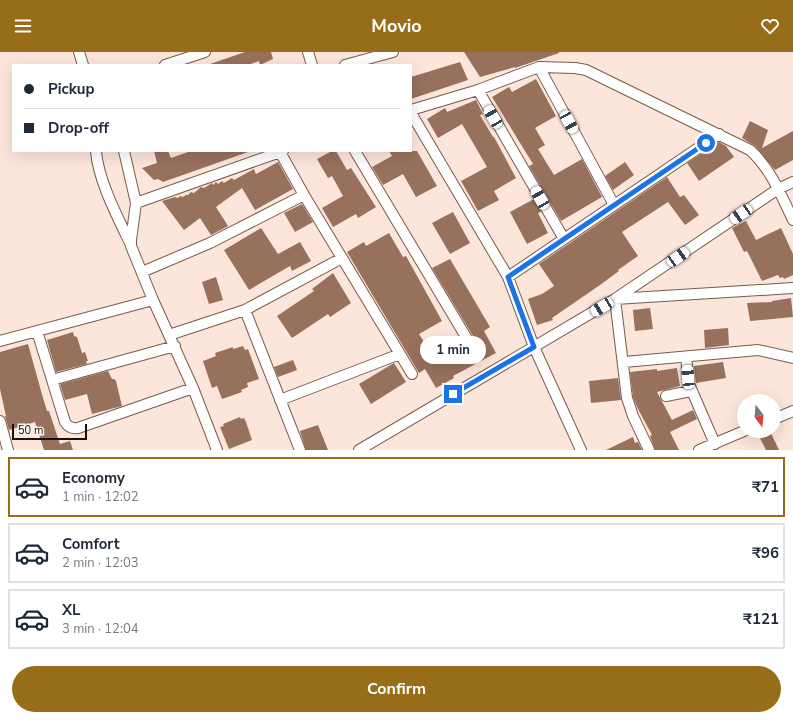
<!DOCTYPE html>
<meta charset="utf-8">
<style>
body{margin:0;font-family:"Nunito Sans",sans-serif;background:#f2f2f3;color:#1f2937;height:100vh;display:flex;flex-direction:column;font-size:15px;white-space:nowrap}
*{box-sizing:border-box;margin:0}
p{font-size:13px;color:#747a83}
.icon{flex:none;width:22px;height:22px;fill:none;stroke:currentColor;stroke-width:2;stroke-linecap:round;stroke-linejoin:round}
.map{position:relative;height:398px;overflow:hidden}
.details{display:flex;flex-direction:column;background:#fff;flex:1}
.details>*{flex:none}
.hud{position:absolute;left:12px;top:12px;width:400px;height:88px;border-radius:0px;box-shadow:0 4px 16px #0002;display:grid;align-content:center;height:88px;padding:0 12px;background:#fff}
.needle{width:26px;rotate:164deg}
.fabs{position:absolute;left:737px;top:342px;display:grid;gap:8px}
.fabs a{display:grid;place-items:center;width:44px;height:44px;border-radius:50%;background:#fff;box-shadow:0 4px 16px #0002;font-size:20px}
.scale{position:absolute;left:12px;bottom:10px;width:75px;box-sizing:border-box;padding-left:4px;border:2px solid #1b0f09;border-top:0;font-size:11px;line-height:14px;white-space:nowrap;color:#1b0f09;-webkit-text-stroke:3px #fef6f2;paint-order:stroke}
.end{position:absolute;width:18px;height:18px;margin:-9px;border:5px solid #1a73e8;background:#fff;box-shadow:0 0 0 2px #fff}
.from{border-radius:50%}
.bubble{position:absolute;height:28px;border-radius:14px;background:#fff;box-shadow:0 4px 16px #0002;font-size:13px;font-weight:700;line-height:28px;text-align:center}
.car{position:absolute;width:12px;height:24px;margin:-12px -6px;border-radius:5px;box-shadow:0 0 3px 1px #0007;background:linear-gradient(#fff 24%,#345 0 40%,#fff 0 76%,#345 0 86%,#fff 0)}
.hud b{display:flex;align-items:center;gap:14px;height:38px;font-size:15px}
.hud b+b{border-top:1px solid #e0e1e3}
.hud i{width:10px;height:10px;background:#1f2937}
ul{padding:7px 0 0;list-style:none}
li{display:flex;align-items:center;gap:12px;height:60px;margin:0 8px 6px;padding:0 4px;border:2px solid #e0e1e3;border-radius:0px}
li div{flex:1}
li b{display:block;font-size:15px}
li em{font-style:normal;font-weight:700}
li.current{border-color:#976d19}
li>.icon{width:36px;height:36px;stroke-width:1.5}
.cta{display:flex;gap:8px;margin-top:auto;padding:8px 12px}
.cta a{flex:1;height:46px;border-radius:24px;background:#976d19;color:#fff;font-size:16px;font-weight:700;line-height:46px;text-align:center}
header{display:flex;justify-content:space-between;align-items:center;height:52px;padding:0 12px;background:#976d19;color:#fff;font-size:18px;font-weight:700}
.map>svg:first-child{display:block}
.building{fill:#98715d}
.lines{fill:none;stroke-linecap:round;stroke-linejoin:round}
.street-casing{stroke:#7a5a4b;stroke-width:12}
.street{stroke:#fff;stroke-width:10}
.route{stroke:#1a73e8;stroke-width:5}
</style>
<header><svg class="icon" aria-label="menu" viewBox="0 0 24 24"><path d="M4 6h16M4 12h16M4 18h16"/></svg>Movio<svg class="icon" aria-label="heart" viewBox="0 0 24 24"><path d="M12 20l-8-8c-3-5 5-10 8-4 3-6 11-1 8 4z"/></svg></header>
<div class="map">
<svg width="793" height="398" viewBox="0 0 793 398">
<rect width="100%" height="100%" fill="#fce5db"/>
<path class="building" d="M245,0H271L273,7L260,13L259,9L248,13H211L210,12Z
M464,0H559V1L515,16V15L480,25Z
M460,10L468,28L411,47V25Z
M536,27L556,64L535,76L545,93L538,97L554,123L582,107L602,145L561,169L529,114L533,112L492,45L509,35L512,40Z
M476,48L483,62L480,63L493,85H494L516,126L494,139L499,148L478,159L461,129L487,115L462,72L438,86L427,67L445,56L447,60Z
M750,69L768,78L762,96L793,79V108L775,118L755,94L742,86Z
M719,90L726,94L734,105L699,129L687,111Z
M154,99H168L171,106L191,99H248V100L163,130L158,127L154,128L142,116L157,111Z
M332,99H336L347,118L351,116L376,155L358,166L356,162L333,175L322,156L343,144L332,124L328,126L317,107Z
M389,99H417L437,134L416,145L403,122L383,133L372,115L392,104Z
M278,110L293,137L255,158L242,136L216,155L228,174L211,183L200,166L184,178L162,149L175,145L178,146L180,144L183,145L186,143H188L191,140L194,141L201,135L204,136L212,131L213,133L216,130L218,132L222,129L224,131L232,126L234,128L254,117L256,122Z
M625,110L634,123L613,138L605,124Z
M667,125L680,145L684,143L699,163L685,173L668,150L622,180L638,204L618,218L619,219L600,233L552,266L553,268L537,273L528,247L542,242L554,234L539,212Z
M534,147L541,160L538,161L548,181L527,192L510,160Z
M302,152L313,170L295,180L284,161Z
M453,160L470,191L450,202L432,171Z
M746,169L756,188L781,176L793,202V223L784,227L783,225L780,226L778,223L762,229L747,199L744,200L732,176Z
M261,176L278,202L300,190L311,209L292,219L290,214L249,238L224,198Z
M389,181L403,205L406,204L442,269L419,282L437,310L476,289L432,216L450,207L490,275L484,279L496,301L453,324L454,326L436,336L425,317L419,321L347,200L364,190L366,194Z
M333,221L351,251L330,265L328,262L292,286L277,264L314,239L312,237Z
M216,225L223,248L209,252L202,230Z
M791,246L793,265L750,269L747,251L772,250V249Z
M650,256L653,277L635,279L633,258Z
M728,276L729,293L705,296L704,278Z
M73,280L74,284L77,285L82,301L85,300L88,309H86L87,312L56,320L47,288Z
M28,292L43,346L47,359H49L60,392L70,389L73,398H44L35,370L9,378L5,364H6L0,337V300Z
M243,294L245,298L248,297L259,327L247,331L248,335L241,338L242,340L222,347L217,334L212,336L203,309L216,304L215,301L233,295V297Z
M293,308L297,318L278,325L274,315Z
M723,310L726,326L696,331L694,314Z
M394,311L406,330L371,352L359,332Z
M677,316L680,334L657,340L672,368L693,358L697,367L670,380L679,398H655L650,384L652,383L638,357L633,345L630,320L657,317V319Z
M108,319L112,327H114L116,329L122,354L92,362L87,342L65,348L60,332Z
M618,326L621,348L591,351L589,329Z
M240,365L241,367L244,366L246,370L252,388L229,397L220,375L224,374L223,372Z
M318,373L328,398H306L300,379Z
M770,379L779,398H766L759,384Z
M633,385L635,391L638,390L642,398H606Z"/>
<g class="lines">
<g class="street-casing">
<path id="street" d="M79,0L83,13
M308,0L312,13
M165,13L205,0
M345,13L393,0
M539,15L614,153
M478,38L564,187
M411,58L478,38L539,15L575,16L586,18L750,98C771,117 781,143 793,168
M411,61L508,225L534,295L581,398
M96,99C98,128 118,166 131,193
M124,99L136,151
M355,99L466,285
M280,100L304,143L412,322
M142,220L210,191L304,143
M508,225L719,82
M245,258L300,398
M37,279L65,370C68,375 72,377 78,376L193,336
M169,283L245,258L342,206
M0,289L153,248
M686,305L689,332L715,392
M624,310L758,298L793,306
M52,328L175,294
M666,344L691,339
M280,348L400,302
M774,367L793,359
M0,369L8,398
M217,398L193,336L153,248L131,194V188L136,151L283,99
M359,398L615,247L778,137L793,130
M649,398L633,364L627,346L615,247L793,236
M699,398L744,379"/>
</g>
<use href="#street" class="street"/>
</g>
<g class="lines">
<path class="route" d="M453,342L534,295L508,225L706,91"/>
</g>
</svg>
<div class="fabs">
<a><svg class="needle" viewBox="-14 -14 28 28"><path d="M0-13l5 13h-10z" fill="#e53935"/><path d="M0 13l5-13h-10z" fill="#747a83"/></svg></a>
</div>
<div class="scale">50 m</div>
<i class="end from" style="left:706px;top:91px"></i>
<i class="end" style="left:453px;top:342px"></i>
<div class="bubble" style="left:420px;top:284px;width:66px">1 min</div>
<i class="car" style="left:493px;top:65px;rotate:330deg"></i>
<i class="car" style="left:569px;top:70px;rotate:151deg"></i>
<i class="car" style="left:540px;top:146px;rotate:330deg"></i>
<i class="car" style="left:741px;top:162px;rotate:236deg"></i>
<i class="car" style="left:678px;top:205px;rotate:56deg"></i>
<i class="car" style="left:602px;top:255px;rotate:239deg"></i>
<i class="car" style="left:688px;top:325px;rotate:355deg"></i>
<div class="hud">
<b><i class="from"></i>Pickup</b>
<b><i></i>Drop-off</b>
</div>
</div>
<section class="details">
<ul>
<li class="current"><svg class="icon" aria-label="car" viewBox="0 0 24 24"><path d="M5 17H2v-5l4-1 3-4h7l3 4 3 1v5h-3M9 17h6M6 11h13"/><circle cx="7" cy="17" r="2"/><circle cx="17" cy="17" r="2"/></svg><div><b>Economy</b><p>1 min · 12:02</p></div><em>₹71</em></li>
<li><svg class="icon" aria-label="car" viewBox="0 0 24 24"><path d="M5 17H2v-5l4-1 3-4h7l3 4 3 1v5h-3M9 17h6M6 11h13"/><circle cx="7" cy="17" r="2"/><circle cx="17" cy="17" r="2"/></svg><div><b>Comfort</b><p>2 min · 12:03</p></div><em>₹96</em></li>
<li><svg class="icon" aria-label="car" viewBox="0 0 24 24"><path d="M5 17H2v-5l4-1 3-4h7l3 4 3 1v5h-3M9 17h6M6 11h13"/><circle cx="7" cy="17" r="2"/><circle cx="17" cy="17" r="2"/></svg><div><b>XL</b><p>3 min · 12:04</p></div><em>₹121</em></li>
</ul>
<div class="cta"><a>Confirm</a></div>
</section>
